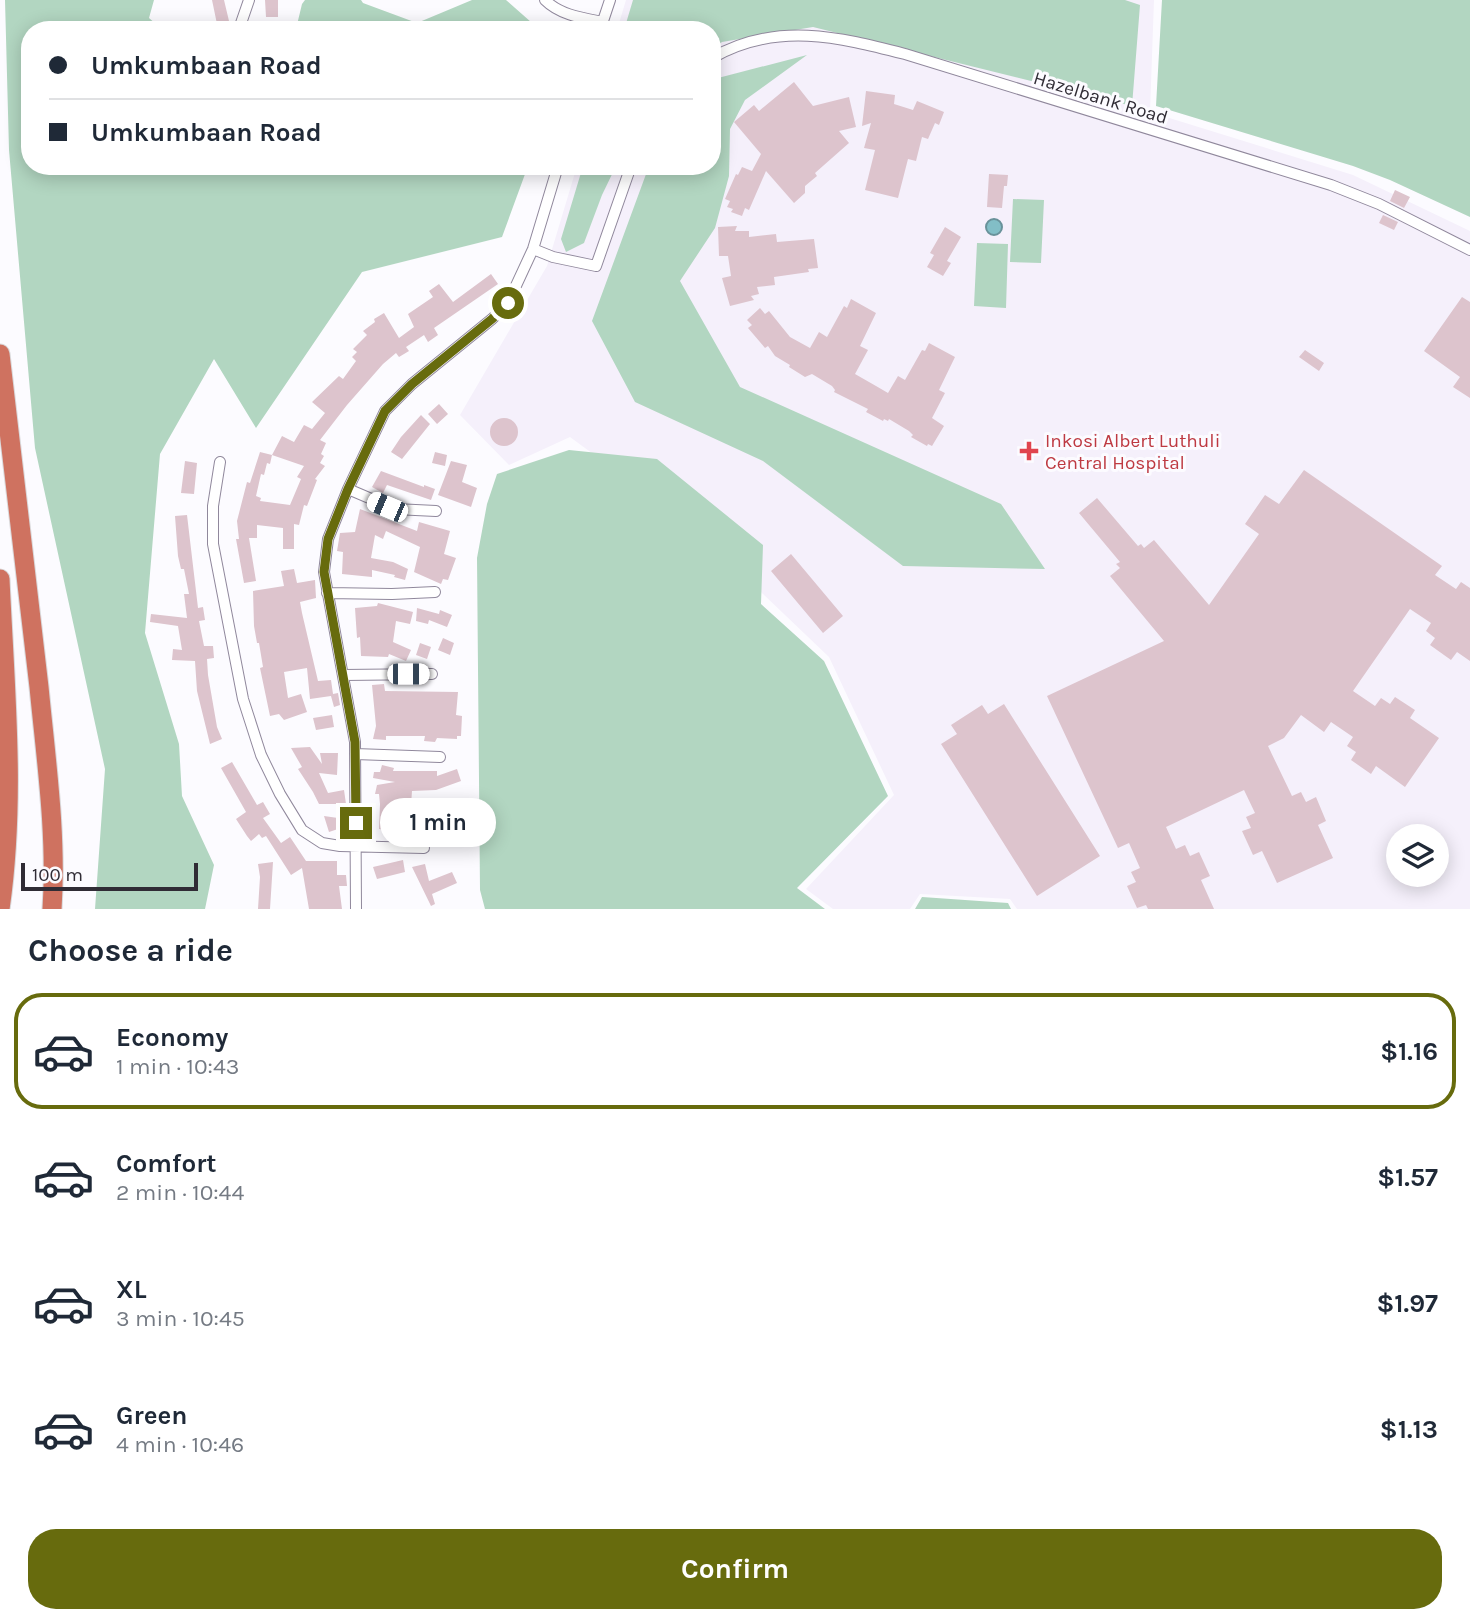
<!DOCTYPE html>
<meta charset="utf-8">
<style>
body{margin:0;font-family:Karla,sans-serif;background:#f2f2f3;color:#1f2937;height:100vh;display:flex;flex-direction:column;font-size:26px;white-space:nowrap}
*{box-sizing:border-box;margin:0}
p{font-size:23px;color:#747a83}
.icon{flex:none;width:38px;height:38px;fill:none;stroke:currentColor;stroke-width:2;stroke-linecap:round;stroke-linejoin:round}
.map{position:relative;height:909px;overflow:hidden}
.side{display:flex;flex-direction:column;background:#fff;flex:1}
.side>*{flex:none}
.guide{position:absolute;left:21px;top:21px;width:700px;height:154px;border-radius:28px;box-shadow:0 4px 18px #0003;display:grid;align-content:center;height:154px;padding:0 28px;background:#fff}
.controls{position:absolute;left:1386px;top:824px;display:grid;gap:14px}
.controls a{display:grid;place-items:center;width:63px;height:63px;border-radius:50%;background:#fff;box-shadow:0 4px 18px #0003;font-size:35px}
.scale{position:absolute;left:21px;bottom:18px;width:177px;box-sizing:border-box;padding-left:7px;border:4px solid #302c35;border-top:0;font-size:19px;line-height:24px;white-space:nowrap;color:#302c35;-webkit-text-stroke:5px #fcfbff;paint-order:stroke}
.end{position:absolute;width:32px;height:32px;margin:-16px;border:9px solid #676b0d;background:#fff;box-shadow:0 0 0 4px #fff}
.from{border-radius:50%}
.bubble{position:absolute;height:49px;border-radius:24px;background:#fff;box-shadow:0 4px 18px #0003;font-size:23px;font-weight:700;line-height:49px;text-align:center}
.car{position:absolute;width:21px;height:42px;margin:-21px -10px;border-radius:9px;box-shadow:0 0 5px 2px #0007;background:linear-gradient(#fff 24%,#345 0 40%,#fff 0 76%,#345 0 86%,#fff 0)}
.guide b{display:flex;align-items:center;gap:24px;height:66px;font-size:26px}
.guide b+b{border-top:2px solid #e0e1e3}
.guide i{width:18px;height:18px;background:#1f2937}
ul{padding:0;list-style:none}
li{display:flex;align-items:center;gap:21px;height:116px;margin:0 14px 10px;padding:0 14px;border:4px solid transparent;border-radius:28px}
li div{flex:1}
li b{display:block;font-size:26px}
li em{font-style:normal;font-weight:700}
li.on{border-color:#676b0d}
li>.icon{width:63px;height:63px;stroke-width:1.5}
h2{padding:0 28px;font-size:32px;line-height:84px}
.button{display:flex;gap:14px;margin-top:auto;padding:14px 28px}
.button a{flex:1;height:80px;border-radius:28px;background:#676b0d;color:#fff;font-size:28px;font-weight:700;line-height:80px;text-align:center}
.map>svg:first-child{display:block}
.built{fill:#f5f0fb;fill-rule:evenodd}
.green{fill:#b2d6c1}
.water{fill:#82bec6;stroke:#69929a;stroke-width:2}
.building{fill:#ddc4cd}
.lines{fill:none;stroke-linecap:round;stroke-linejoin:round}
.street-casing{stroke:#90889c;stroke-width:12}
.highway-casing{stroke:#dad9db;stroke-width:21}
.street{stroke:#fff;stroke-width:10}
.highway{stroke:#cf7260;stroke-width:19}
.route{stroke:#676b0d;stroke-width:9}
.health-dot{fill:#e0444e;stroke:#fcfbff;stroke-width:2.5}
.labels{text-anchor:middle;stroke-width:6;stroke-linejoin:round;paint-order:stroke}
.street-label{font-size:19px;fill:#302c35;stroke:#fcfbff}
.health-label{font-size:19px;fill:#be3a42;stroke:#fcfbff;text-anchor:start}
</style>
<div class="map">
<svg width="1470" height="909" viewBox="0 0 1470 909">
<rect width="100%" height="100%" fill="#fcfbff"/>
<path class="built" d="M626,0H1154L1150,112L1353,175L1470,231V909H1017L1010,899L920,894L910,909H833L806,889L894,795L829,657L695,529L570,437L509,465L460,415L547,266L577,166H712V30H617ZM1398,836H1437V875H1398Z"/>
<path class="green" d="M5,0H154L149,18L163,30H30V166H528L502,237L362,272L256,428L214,359L160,454L145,633L179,744L182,796L214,865L205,909H95L105,769L35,448L9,150Z
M305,0H361L363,3L417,23L472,0H506L540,30H293L296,29L302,4Z
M633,0H1125L1140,5L1132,106L813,27L722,42L712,49V30H624Z
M1162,0H1470V217L1390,180L1353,166L1156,106Z
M807,55L745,100L730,129L729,176L715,228L680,281L740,387L1001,504L1045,569L903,566L763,461L635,402L592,321L649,166H712V82L718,78Z
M583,166H616L602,195L584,243L566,252L561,239Z
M1013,199L1044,200L1041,263L1010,262Z
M977,243L1008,244L1006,308L974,306Z
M569,450L657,459L763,545L761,604L824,661L888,796L797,888L825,909H485L480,890L477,558L487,504L497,474Z
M922,897L1008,903L1011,909H915Z"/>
<path class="water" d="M986 227a8 8 0 1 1 16 0a8 8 0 1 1-16 0Z"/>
<path class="building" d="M212,0H224L229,21L217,24Z
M265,0H278V17H266Z
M794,82L813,106L849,97L856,127L839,131L849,143L815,173L817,176L805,186V193L794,203L766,171L749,210L745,208L742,216L731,212L733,209L727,207L730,201L725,199L736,174L738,175L742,167L752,171L761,154L734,122L754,105L759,111Z
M866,91L895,95L894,104L913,110L917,101L944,112L939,125L935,123L928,139L922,137L916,161L908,159L898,198L865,190L875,150L864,148L871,123L862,126Z
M989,174L1008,175L1007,186H1004L1002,208L987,207Z
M1395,190L1410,197L1404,208L1390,201Z
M1383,215L1398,222L1394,230L1379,223Z
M737,226L735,231H749V237L776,234L777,242L814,239L818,268L808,269L809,272L774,277L775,285L757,287L759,294L751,296L754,300L730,306L722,278L731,276L728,256H719L718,227Z
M945,227L961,237L947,261L951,263L943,276L927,267L934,255L930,253Z
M491,274L498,284L434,328L438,335L428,342L424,335L406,347L409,351L399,357L396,353L383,364L347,405L320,440L326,443L321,454L324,456L320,463L325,466L315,479L317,480L307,506L304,505L299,525L294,524V549H283V528L257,525V538H249L256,581L244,583L236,539H239L237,521L247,482L250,483L260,452L272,455L270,464L267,463L264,475L261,474L256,496L261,498L260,501L290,505L301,479L297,477L304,466L272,455L282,436L294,442L304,425L312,429L325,413L312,402L339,376L343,379L356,361L352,357L357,352L353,349L367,335L363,331L375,322L374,319L384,313L399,338L414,327L408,314L433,297L429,291L439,284L453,302Z
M1462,297L1470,302V398L1453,387L1460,377L1424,351Z
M851,299L876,313L860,346L868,350L855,374L876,386L888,393L898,376L905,380L922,350L925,351L929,343L955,357L939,390L945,393L932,418L944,426L932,446L928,444L927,446L911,437L913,435L909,431L889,419L888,421L884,419L883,421L866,412L868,409L834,392L835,390L832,386L812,374L805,377L789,367L790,365L775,356L768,346L765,348L748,328L752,325L747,320L760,308L765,314L769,311L790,337L810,348L819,332L827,337L844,306L847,308Z
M1305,350L1324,363L1319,371L1299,357Z
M439,404L448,414L437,424L428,414Z
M421,415L430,424L402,459L391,452L401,437Z
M490 432a14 14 0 1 1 28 0a14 14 0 1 1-28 0Z
M435,452L447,455L445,466L432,463Z
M185,461L197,463L194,494L181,493Z
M451,461L467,465L462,482L477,488L471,507L438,495Z
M1304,470L1442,566L1435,575L1456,589L1461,582L1470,588V661L1457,652L1451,660L1430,645L1435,638L1426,631L1431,623L1410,609L1353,691L1375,706L1381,698L1390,704L1395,697L1415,710L1410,718L1439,738L1405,787L1376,766L1371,774L1351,760L1356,752L1347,746L1353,737L1331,722L1324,732L1301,715L1284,738L1268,746L1292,796L1301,792L1306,802L1316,797L1326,821L1318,825L1333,858L1277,883L1262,851L1253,855L1242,831L1251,828L1246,817L1255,813L1244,790L1166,827L1176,849L1185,845L1190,856L1199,852L1210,876L1201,880L1214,909H1148L1146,905L1137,908L1127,886L1136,882L1131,872L1140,868L1129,843L1118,848L1047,696L1164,641L1110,576L1120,568L1116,564L1120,562L1079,513L1097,498L1138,546L1141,544L1144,548L1154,540L1209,605L1259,534L1245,524L1265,495L1279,504Z
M381,471L424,487V485L435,489L431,500L387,485L383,493L372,487Z
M360,509L417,531L419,522L450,531L444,554L456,558L448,580L443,579L441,584L414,572L420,547L386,531L383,539L375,535L371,558L393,562L408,569L405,580L394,577L395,575L372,570V577L342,574L343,552L337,551L340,533L355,532Z
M187,515L198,608L203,607L205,620L199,621L204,646H213L214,658L207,659L208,675L217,727L222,739L210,744L197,691L195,661L172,660L173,649L182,650L178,626L150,622L151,614L187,618L184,594H189L184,569H181L178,556L175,516Z
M791,554L843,616L823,633L771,571Z
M294,569L297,583L315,580L316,598L300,602L302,613L318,681L331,680L333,694L338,693L340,705L334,707L331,696L310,699L307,668L284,672L288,698L301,694L307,712L284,720L279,714L270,716L260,668L263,667L259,643H257L254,626L253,591L284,586L281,571Z
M378,603L413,612L410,624L396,621L393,642L411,650L406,661L389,654L388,657L361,656L360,637L357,638L355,608L377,606Z
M417,608L439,614L440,610L452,615L447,627L429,620L428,624L416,621Z
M443,638L454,643L450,655L438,650Z
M420,643L431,647L427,659L416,655Z
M384,684L385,691L458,692L456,715L462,716L461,736H457V739L437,738L435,742L424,741L425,736H386V740L373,739L376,726L372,685Z
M1004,704L1100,856L1037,896L941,744L957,734L951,725L982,705L988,714Z
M332,715L334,727L316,730L313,718Z
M310,747L322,764L320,753H338L337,775L319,773L328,793L344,790L346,804H319L313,792L298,769L302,767L291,748Z
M232,762L257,805L263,802L270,814L263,818L281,843L290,837L306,861H337V875H346L347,886H339L342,909H309L302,868L291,875L266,836L262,838L259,834L251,841L247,836L236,819L246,812L221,768Z
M382,765L394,768L393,771H437V776L457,769L461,781L436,790L412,791L411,805L413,819L426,816L427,820L452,811L456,823L444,827L407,832L379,829L380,804L379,794H375L377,785L395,782L373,778L374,772H380Z
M324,816L338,818L341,828L329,832Z
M403,860L405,872L377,879L373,867Z
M273,862L270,909H258L260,877L258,864Z
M425,864L429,881L452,872L457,883L432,894L435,904L431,906L412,867Z"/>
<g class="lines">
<g class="street-casing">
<path id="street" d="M545,0C560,15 582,18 603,22
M239,29L249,0
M600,30L610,0
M712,58C776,21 839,37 905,54L1331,185L1379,204L1470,250
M533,249L553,257L596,266L631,166
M220,462L213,506V544L243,699L261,755L280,794L302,830L322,843L340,846L424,848
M348,489L395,509L436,511
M327,593L392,594L435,592
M344,675L432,674
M355,754L440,757
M356,909L355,742L324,572L328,539L348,489L385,411L412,384L492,319L508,303L533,249L558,166"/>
</g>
<g class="highway-casing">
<path id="highway" d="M0,354C14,465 27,576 39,687C46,760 57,835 52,909
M0,579C5,689 16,799 0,909"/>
</g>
<use href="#street" class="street"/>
<use href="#highway" class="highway"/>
</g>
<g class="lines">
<path class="route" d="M356,823L355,742L324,572L328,539L348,489L385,411L412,384L492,319L508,303"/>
</g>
<path class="health-dot" d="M1025.5 440.5h7v7h7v7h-7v7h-7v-7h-7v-7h7z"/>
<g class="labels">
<g class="street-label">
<text transform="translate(1101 97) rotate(17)" y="7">Hazelbank Road</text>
</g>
<g class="health-label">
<text x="1045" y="447">Inkosi Albert Luthuli<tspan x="1045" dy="22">Central Hospital</tspan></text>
</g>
</g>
</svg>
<div class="controls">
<a><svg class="icon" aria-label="layers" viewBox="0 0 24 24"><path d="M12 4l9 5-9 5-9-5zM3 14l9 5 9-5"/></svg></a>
</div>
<div class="scale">100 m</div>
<i class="end from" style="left:508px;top:303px"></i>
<i class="end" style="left:356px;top:823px"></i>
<div class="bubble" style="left:380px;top:798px;width:116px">1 min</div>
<i class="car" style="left:387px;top:507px;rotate:293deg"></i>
<i class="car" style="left:408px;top:674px;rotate:90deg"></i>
<div class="guide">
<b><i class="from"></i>Umkumbaan Road</b>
<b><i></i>Umkumbaan Road</b>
</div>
</div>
<section class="side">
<h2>Choose a ride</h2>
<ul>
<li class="on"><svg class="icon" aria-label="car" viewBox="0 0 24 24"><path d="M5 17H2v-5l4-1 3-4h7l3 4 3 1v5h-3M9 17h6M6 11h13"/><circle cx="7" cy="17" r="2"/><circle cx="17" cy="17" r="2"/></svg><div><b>Economy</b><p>1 min · 10:43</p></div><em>$1.16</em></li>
<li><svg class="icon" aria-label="car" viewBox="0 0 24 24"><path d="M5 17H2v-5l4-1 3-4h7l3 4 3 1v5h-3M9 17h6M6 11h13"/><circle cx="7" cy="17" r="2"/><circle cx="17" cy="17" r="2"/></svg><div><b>Comfort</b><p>2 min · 10:44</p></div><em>$1.57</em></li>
<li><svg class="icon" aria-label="car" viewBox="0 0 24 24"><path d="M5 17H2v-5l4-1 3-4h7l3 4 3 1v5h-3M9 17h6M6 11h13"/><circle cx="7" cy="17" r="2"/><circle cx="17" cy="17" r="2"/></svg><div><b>XL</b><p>3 min · 10:45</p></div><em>$1.97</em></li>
<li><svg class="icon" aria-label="car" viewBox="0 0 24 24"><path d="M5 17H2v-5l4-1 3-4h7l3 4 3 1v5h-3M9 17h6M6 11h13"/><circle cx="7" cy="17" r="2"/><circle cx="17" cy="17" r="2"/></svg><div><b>Green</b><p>4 min · 10:46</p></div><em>$1.13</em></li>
</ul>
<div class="button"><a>Confirm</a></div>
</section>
